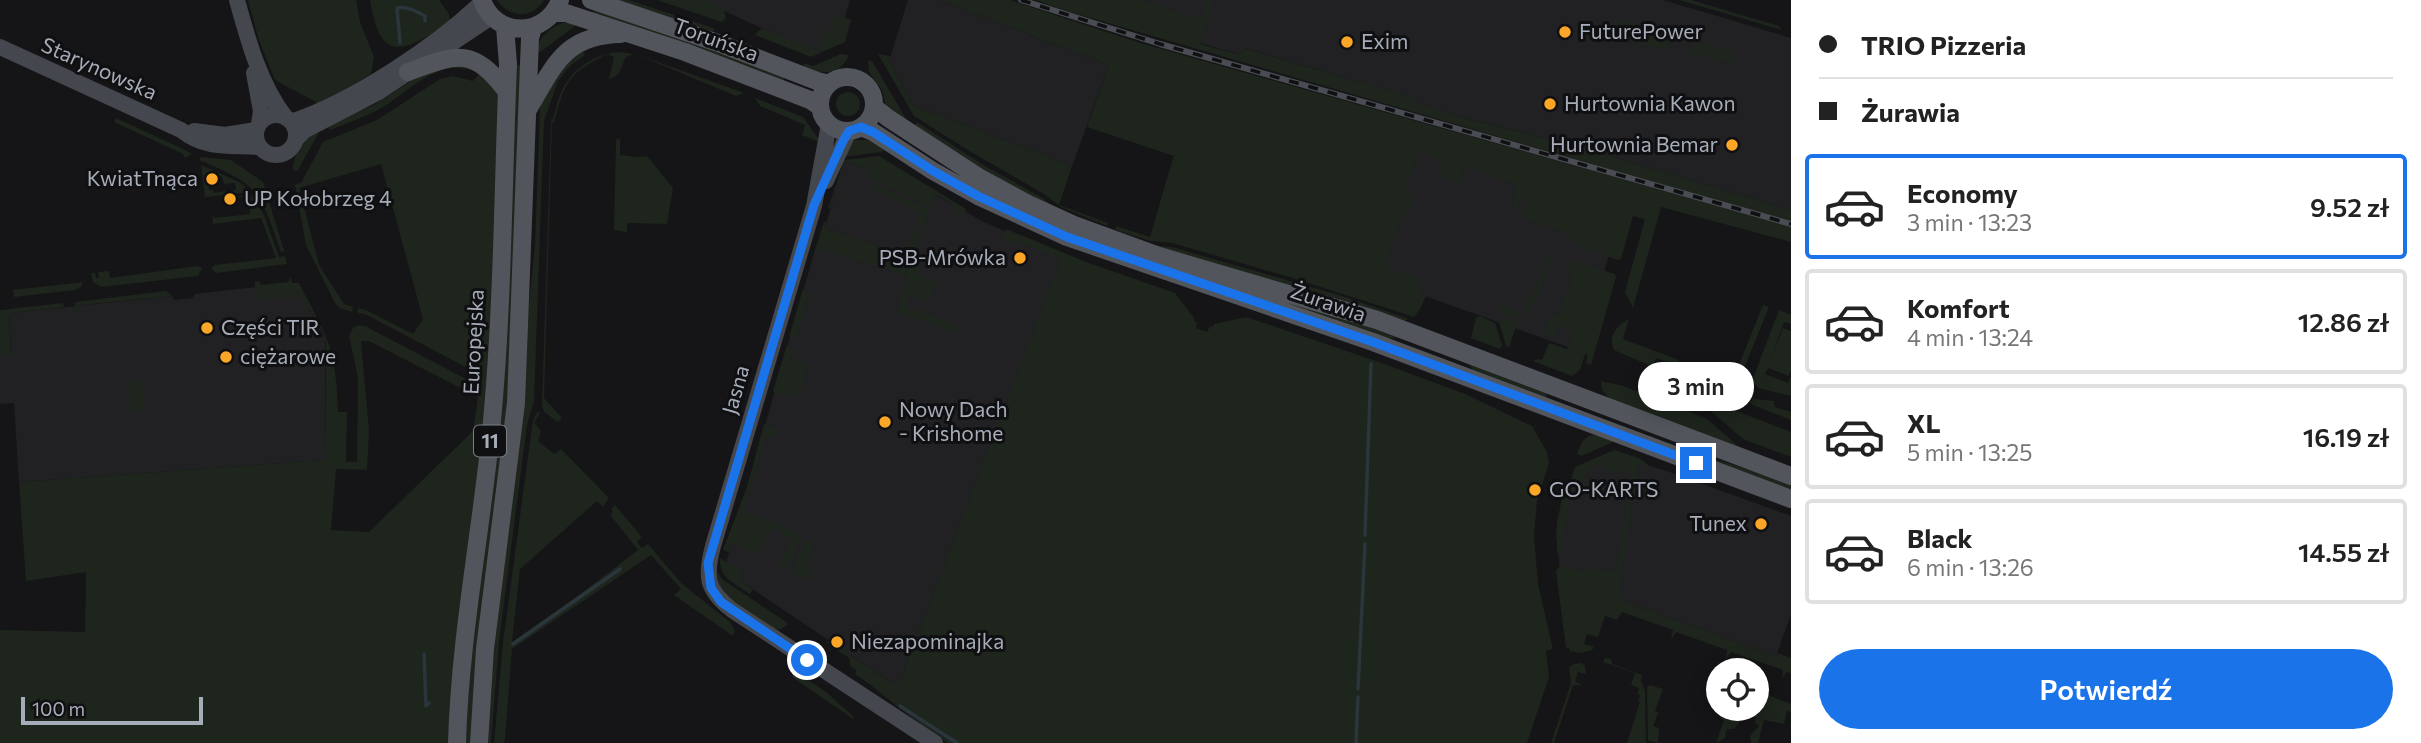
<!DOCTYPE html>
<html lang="pl">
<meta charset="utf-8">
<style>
body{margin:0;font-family:Commissioner,sans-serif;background:#f2f2f2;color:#222;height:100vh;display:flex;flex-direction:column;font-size:26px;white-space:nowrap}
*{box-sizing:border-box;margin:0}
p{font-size:23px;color:#767676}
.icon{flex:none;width:38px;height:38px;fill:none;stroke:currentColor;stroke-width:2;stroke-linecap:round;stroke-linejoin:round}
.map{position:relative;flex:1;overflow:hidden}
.drawer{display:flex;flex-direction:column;background:#fff;width:630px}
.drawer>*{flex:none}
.guide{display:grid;align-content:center;height:154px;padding:0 28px;background:#fff}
.fabs{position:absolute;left:1706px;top:658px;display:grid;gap:14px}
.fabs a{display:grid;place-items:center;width:63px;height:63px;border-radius:50%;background:#fff;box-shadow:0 4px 18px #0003;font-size:35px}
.scale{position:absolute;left:21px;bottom:18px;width:182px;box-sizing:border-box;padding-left:7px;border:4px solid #a6adb8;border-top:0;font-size:19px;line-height:24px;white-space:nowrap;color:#a6adb8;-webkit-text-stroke:5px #101012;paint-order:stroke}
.end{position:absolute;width:32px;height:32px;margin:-16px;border:9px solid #1a73e8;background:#fff;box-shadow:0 0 0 4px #fff}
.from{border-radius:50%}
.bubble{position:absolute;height:49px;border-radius:24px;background:#fff;box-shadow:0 4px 18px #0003;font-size:23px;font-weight:600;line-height:49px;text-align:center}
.guide b{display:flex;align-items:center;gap:24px;height:66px;font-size:26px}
.guide b+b{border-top:2px solid #e0e0e0}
.guide i{width:18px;height:18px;background:#222}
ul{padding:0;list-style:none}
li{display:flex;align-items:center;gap:21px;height:105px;margin:0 14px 10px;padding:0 14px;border:4px solid #e0e0e0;border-radius:7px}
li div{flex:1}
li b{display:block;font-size:26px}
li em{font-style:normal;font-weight:600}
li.on{border-color:#1a73e8}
li>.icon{width:63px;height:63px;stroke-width:1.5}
.action{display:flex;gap:14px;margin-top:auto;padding:14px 28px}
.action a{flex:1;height:80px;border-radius:42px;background:#1a73e8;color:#fff;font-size:28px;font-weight:600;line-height:80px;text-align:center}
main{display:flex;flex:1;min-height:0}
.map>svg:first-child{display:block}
.built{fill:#212124}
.green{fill:#1d251d;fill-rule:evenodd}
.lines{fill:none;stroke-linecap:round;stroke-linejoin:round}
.stream{stroke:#2a353c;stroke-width:3.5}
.secondary{stroke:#44474d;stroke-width:16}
.primary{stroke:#52555c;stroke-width:18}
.rail-casing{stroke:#494c52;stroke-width:6}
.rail{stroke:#101012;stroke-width:3.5;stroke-dasharray:10;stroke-linecap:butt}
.route{stroke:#1a73e8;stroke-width:9}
.poi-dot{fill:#fca628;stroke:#101012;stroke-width:2.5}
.labels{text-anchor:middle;stroke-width:6;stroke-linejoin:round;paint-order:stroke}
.shield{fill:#101012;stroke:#797e86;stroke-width:2}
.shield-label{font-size:19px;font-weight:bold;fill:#a6adb8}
.poi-label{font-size:21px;fill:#a6adb8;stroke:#101012;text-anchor:start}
.street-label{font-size:21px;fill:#a6adb8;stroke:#101012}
</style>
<main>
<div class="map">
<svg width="1791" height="743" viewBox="0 0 1791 743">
<rect width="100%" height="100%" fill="#151517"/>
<path class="built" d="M701,0H850L838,41L815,53Z
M908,0H940L1109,65L1072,166L913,105L889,61Z
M1123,0H1663L1758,28L1791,38V210L1580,147L1460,117L1409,101L1410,97L1245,48L1242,55L1185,39Z
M1199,72L1625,197L1582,352L1160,202Z
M844,161L935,194L980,220L1062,258L899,684H894L724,570L814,253L819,254L820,249L913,261L825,228Z
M292,283L297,286L325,338V460L19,482L14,403L0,404V356L11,354L9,313L172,296L174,300L192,298L195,294Z
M1609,455L1664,470L1791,516V614L1776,656L1618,599L1569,647L1556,535L1558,517L1580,468Z"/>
<path class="green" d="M248,0H356L360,22L374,57L371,74L318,106L316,102L275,80L259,40Z
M370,0H439L449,14L450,24C406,48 381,69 370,0Z
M497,0H544C532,20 509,18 497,0Z
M612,0H629L716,29L711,32Z
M657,0H707L724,10L726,18L722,22Z
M940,0H1010L1140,43L1791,227V242L1661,207L1633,308L1625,292L1645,219L1633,216L1621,259L1618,260L1603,255L1604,251L1598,249L1596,253L1581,247L1565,233L1521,216L1522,211L1529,207L1527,201L1522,199L1518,203L1516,213L1512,204L1517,185L1465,166L1459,182L1436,174L1440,169L1438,167L1441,159L1419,151L1409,178L1408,188L1412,200L1408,214L1401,217L1386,261L1388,268L1419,279L1417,286L1421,294L1426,296L1420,309L1414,317L1293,278L1172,243L1150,241L1116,230V226L1150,237L1174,156L1087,127L1109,65Z
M1036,0H1139L1201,19L1207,0H1213L1200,44L1241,55L1244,48L1411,97L1410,101L1460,117L1580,147L1791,210V222L1060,9Z
M1679,0H1691L1779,26L1782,30Z
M594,8L785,75L783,82L592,15Z
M841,16L851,20L845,42L811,57L755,35L759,30L763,29L819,51L823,45L818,43L820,41L824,42L825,38L822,36L825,28L830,31L833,26L827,23L833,18Z
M1621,21C1637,25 1668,28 1668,47L1666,50C1650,45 1620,43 1615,25Z
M563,23H576L574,27L540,52H536C539,37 549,28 563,23Z
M1698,42L1731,51L1733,64L1690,53L1693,44Z
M581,48L585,55L571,65L558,81L544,121L534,401L527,425L499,642L491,743H485L535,245L540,106L543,92Z
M620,52L634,54L626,57C621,66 621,77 609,79L614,57L607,54C569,73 565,81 554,122L552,123L544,398L562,418L558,422L544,412L542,406L551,122C556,113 556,104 560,95C569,71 594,53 620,52Z
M841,54L849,55C840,77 820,74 802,68L804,63L813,66Z
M878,54L891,56L889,61L913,105L1072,166L1059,205L1108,223L1107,226L1061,207L1044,194L971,152L914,116Z
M638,55L744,93L736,96Z
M868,60L872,61L905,117L903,120L886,106L882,90L869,72Z
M473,65L470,70C434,59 405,96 376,111C362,118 345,124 330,130L327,124L374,105L432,67Z
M514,65H523L511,386L472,743H464Z
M482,71L499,97L489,380L450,743H0V630L85,632L86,572L26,581L19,482L325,460L326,343L323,333L309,308H305L303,298L298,299L297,296L262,299L260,293H255V282L259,281L261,285L288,282L291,277L292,283H299C309,302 320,322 328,342C336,365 337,389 338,412H347L346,462H357L358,378L349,336L353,328L358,325L365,326L468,380L473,371L365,314L358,313V308L366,310L413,334L423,319L381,164L299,188L319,265L344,304L353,307L352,312L340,308L335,303L306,245L295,184L301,183L323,142L377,120L440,79L453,76L473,81ZM361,341H369L478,397L473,431L369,532L331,530L336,469L367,470L369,431Z
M836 104a12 12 0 1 1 24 0a12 12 0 1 1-24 0Z
M755,98L803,117L818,138L819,142L802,135L805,125L760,106Z
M116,118L185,150L192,154L184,158L183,154L114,122Z
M917,122L985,166L1041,197L1058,210L1006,185L914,127Z
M316,130L318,134L298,170L293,171C293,153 303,141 316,130Z
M620,138V155L636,157L647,156L673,188L667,224L627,223V232L614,230L616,140Z
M855,140H871L885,148L882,152L842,157L849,143Z
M879,156L966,209L965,212L956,213L953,204L935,194L930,207L916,199L869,179L870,171L845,161L830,209H828L844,160Z
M201,157L231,160L263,182L284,251L281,252C261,193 259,184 199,160Z
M201,165L241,183L250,192L232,194L231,191L236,190L235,183L224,184L222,176L208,178L209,190H213L214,193L225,191V195L205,197Z
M873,185L917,203L929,210L923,226L917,223L921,213L872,189Z
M253,195L264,215L279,257L285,256L287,264L216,273L211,268L215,265L276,258L261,218L213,224L212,215L215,218L250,214L248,197H233Z
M824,222H826L825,228L904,256L916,227L922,229L911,260L921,265L918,275L936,282L929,301L910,295L906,306L949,322L956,326L954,332L897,312L908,276L821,249L819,254L814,253Z
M1006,229L1089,263L1175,293L1194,318V321L1197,322L1196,328L1207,332L1210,326L1213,327L1214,324L1246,317L1379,362L1465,394L1532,426L1547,452L1549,463L1537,501L1534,536L1538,584L1553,649L1546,651L1549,677L1527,743H948L919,726L920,723C897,708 878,689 855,674L857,671L850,666L849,658L827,643L828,640L894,684H899L1061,259L1016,241L1014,245L1006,242L1004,234Z
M1149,245L1172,247L1339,295L1409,319L1402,321L1184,257Z
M1547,253H1550L1551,258C1544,279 1534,332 1501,312L1499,305L1518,313L1524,310L1530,294L1535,291L1548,256Z
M1573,261L1615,274L1616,277L1591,365L1586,363L1588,355L1585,354L1580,370L1572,376L1533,361L1537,359L1542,360L1549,343L1567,349L1573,332L1558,327L1554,338L1547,336L1545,330L1551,315L1559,314L1573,276L1569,274L1567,269L1569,262Z
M197,266L202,268L198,276L101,287L93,282L91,273H95L96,278H99L98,272L109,271L110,278Z
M83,282L81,287L75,290L14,297L13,290Z
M1238,287L1360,322L1399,337L1388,339Z
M803,289L809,294L797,337H789Z
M166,291L172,296L81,305L76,313L75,302Z
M63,303L64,307L9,313L11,355L0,356V310Z
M1763,305L1769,307L1736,388L1728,394L1718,392L1719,388L1728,392Z
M1779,310L1791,315V324L1784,322L1770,362L1783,328L1791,331V370L1789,376L1768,368L1765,374L1788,383L1791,377V396L1758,388L1752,381Z
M1480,316L1495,323L1502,345L1500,349L1471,338L1476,318Z
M1504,318L1514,321L1517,324L1509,347L1506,346L1499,322Z
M1629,319L1623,339L1679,360L1677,365L1656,358L1653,367L1614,350C1607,336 1617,325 1629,319Z
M787,345L793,349L791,360L806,364L807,367L801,391L791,395L775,394L773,391Z
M1467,361L1548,391L1545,399L1473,370Z
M142,380L145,410L132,411L130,409L128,384L130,381Z
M1601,381L1623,386L1707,419L1738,446L1791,468L1610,399L1602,390Z
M1753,399L1774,401L1775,407L1791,412V420L1753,405L1747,400L1752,402Z
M1713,402L1791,432V457L1743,439L1712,412Z
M538,411L540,413L534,423L541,431L538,441L554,454L561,449L609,498L603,507L597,501L520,569L512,642L583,592L638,550L610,515L613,512L611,509L615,505L642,537L637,542L642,548L648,544L681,583L730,622L735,631L733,636L674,595L681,589L651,555L512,649L505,738L504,743H494L503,642L533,420Z
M1609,421L1702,455L1791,483V491Z
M764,424L777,428L774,437L766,435L743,512L777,523L802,536L789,570L778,563L793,541L773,527L754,555L732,542L729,552L723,550L747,487Z
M1598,434L1615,441L1582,456L1577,454C1581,443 1584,435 1598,434Z
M1614,450L1639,458L1652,468L1638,464L1618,599L1776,656L1777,653L1791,658V673L1786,672L1782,679L1783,670L1731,652L1726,659L1727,650L1676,632L1671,640L1673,630L1622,612L1617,620L1605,616L1598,637L1587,634L1584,644L1594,647L1592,650L1581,653L1570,651L1569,648H1566L1556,571L1560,566H1574V569L1587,573L1589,568L1616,572L1631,474L1604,470V465L1595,464L1594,468L1589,470L1580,487L1571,488L1573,484L1571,479L1575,467Z
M1562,498H1567L1569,502L1561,553L1557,552V523Z
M805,538L814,543L807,565L811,567L807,580L792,573Z
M720,558L743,571L738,579L753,590L750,594C736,584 718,578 720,558Z
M716,570L722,579L789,624L781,629L774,630C751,615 718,601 716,570Z
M1605,658L1611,659L1612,664L1642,675L1641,681L1645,691L1646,743H1627L1640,702L1638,701L1640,695L1637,694L1639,688L1631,685L1635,673L1603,662Z
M1581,663L1585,666L1586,674L1578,672L1575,681L1582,685H1573L1554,743H1551L1571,683L1569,667L1574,664Z
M796,672L826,692L853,716V719L792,677Z
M1650,685L1663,689L1655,711L1663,715L1658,713L1653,726L1659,728L1658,743L1648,740L1647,687Z
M1765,694L1791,704V712L1787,711L1784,724L1764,720L1758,743H1751L1750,736L1759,726L1755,722L1757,707Z
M1722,709L1750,710L1734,729H1727L1725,738L1716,743L1724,720L1721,719Z"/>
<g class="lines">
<path class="stream" d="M400,43L397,8C405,6 418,12 425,16V21
M1365,535L1371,364
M513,644L620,569
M424,654L426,706L429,703
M1358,689L1365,544
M900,706L957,743
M1356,743L1358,697"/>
<path class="secondary" d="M237,0C248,40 260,85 286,118
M0,47L181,130C206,150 230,145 260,147
M254,73L261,111L259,124
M256 135a20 20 0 1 1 40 0a20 20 0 1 1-40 0Z
M291,122C353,101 435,47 482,2
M829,124L814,206L713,546C705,576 706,590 732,610L935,743
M194,131L225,135L256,130
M296,139L304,131L377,93L491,17
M826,181L849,131"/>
<path class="primary" d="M482,0C495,38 546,38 560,0
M591,0L721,44L817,81L829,84
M554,13H566L685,52L810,100L820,107
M408,72C456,54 473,46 507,92
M820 104a27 27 0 1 1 54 0a27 27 0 1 1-54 0Z
M874,107L888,118L980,178L1028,204L1074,225L1159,256L1377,320L1791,476
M529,108C554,66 564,35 621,34
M861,127L873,132L933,171L978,196L1067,237L1373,342L1791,499
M457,743C460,635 482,528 492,421C503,302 503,183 508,64L505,27
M479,743L485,649L516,403L530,38L533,28"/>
<g class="rail-casing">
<path id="rail" d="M1021,0L1160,44L1791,224"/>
</g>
<use href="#rail" class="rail"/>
</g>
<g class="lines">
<path class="route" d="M807,660L721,602L711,588L708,563L814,205L843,141L849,131L861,127L873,132L933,171L978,196L1067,237L1373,342L1696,463"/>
</g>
<g class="poi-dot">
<circle cx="1565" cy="32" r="7"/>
<circle cx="1347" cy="42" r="7"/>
<circle cx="1550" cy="104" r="7"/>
<circle cx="1732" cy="145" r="7"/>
<circle cx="212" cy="179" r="7"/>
<circle cx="230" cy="199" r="7"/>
<circle cx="1020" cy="258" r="7"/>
<circle cx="207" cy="328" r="7"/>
<circle cx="226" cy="357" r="7"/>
<circle cx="885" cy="422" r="7"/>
<circle cx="1535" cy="490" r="7"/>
<circle cx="1761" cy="524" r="7"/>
<circle cx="837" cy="642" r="7"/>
</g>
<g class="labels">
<rect class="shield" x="474" y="425.5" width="32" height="31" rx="5"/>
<g class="shield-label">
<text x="490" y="448">11</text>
</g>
<g class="poi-label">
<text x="1579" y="39">FuturePower</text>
<text x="1361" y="49">Exim</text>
<text x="1564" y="111">Hurtownia Kawon</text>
<text x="1718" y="152" text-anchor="end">Hurtownia Bemar</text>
<text x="198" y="186" text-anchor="end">KwiatTnąca</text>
<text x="244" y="206">UP Kołobrzeg 4</text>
<text x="1006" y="265" text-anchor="end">PSB-Mrówka</text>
<text x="221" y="335">Części TIR</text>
<text x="240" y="364">ciężarowe</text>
<text x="899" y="417">Nowy Dach<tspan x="899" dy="24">- Krishome</tspan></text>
<text x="1549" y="497">GO-KARTS</text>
<text x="1747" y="531" text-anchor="end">Tunex</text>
<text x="851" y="649">Niezapominajka</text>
</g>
<g class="street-label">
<text transform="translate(716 40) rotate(20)" y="7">Toruńska</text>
<text transform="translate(99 69) rotate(24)" y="7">Starynowska</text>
<text transform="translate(1328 303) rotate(19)" y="7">Żurawia</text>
<text transform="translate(474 342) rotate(-87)" y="7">Europejska</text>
<text transform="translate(736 390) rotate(-74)" y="7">Jasna</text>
</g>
</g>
</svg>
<div class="fabs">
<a><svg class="icon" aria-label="locate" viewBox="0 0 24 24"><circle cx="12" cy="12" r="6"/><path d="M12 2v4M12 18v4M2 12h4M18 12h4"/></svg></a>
</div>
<div class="scale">100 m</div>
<i class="end from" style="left:807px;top:660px"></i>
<i class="end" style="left:1696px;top:463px"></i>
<div class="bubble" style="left:1638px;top:362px;width:116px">3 min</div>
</div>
<section class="drawer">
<div class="guide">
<b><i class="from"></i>TRIO Pizzeria</b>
<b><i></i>Żurawia</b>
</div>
<ul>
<li class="on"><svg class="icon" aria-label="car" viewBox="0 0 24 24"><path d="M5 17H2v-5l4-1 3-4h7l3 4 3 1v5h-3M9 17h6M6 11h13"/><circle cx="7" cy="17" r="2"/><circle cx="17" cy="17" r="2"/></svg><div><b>Economy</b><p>3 min · 13:23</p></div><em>9.52 zł</em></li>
<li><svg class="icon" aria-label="car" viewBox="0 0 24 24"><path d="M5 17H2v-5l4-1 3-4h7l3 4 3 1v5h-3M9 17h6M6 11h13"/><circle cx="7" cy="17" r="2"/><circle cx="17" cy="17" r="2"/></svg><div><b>Komfort</b><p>4 min · 13:24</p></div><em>12.86 zł</em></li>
<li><svg class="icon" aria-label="car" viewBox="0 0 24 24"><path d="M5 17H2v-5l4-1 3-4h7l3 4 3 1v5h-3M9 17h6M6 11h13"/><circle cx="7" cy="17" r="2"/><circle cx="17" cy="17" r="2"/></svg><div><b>XL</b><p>5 min · 13:25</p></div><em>16.19 zł</em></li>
<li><svg class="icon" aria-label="car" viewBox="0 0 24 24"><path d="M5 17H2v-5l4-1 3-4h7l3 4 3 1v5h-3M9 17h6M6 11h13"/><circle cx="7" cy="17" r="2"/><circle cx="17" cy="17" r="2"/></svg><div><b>Black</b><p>6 min · 13:26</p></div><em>14.55 zł</em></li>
</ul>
<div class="action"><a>Potwierdź</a></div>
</section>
</main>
